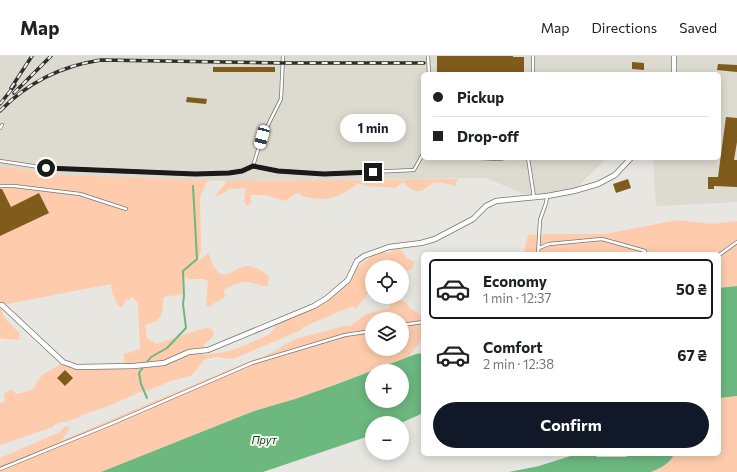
<!DOCTYPE html>
<meta charset="utf-8">
<style>
body{margin:0;font-family:Commissioner,sans-serif;background:#f2f2f2;color:#202124;height:100vh;display:flex;flex-direction:column;font-size:15px;white-space:nowrap}
*{box-sizing:border-box;margin:0}
p{font-size:13px;color:#757577}
.icon{flex:none;width:22px;height:22px;fill:none;stroke:currentColor;stroke-width:2;stroke-linecap:round;stroke-linejoin:round}
.map{position:relative;flex:1;overflow:hidden}
.details{position:absolute;left:421px;top:196px;width:300px;height:204px;display:flex;flex-direction:column;background:#fff;border-radius:6px;box-shadow:0 2px 10px #0003}
.details>*{flex:none}
.guide{position:absolute;left:421px;top:16px;width:300px;height:88px;border-radius:6px;box-shadow:0 2px 10px #0003;display:grid;align-content:center;height:88px;padding:0 12px;background:#fff}
.tools{position:absolute;left:365px;top:204px;display:grid;gap:8px}
.tools a{display:grid;place-items:center;width:44px;height:44px;border-radius:50%;background:#fff;box-shadow:0 2px 10px #0003;font-size:20px}
.end{position:absolute;width:18px;height:18px;margin:-9px;border:5px solid #1a1a18;background:#fff;box-shadow:0 0 0 2px #fff}
.from{border-radius:50%}
.bubble{position:absolute;height:28px;border-radius:14px;background:#fff;box-shadow:0 2px 10px #0003;font-size:13px;font-weight:700;line-height:28px;text-align:center}
.car{position:absolute;width:12px;height:24px;margin:-12px -6px;border-radius:5px;box-shadow:0 0 3px 1px #0007;background:linear-gradient(#fff 24%,#345 0 40%,#fff 0 76%,#345 0 86%,#fff 0)}
.guide b{display:flex;align-items:center;gap:14px;height:38px;font-size:15px}
.guide b+b{border-top:1px solid #e0e0e0}
.guide i{width:10px;height:10px;background:#202124}
ul{padding:7px 0 0;list-style:none}
li{display:flex;align-items:center;gap:12px;height:60px;margin:0 8px 6px;padding:0 4px;border:2px solid transparent;border-radius:6px}
li div{flex:1}
li b{display:block;font-size:15px}
li em{font-style:normal;font-weight:700}
li.active{border-color:#111827}
li>.icon{width:36px;height:36px;stroke-width:1.5}
.button{display:flex;gap:8px;margin-top:auto;padding:8px 12px}
.button a{flex:1;height:46px;border-radius:24px;background:#111827;color:#fff;font-size:16px;font-weight:700;line-height:46px;text-align:center}
header{display:flex;align-items:center;gap:24px;box-sizing:border-box;height:56px;padding:0 20px;background:#fff;border-bottom:1px solid #e0e0e0}
header strong{font-size:19px}
nav{display:flex;gap:22px;margin-inline-start:auto;font-size:14px}
.map>svg:first-child{display:block}
.built{fill:#dddbcf}
.green{fill:#feccad;fill-rule:evenodd}
.water{fill:#6cb87f;fill-rule:evenodd}
.lines{fill:none;stroke-linecap:round;stroke-linejoin:round}
.stream{stroke:#6cb87f;stroke-width:2}
.building{fill:#7f5b1c}
.service-casing{stroke:#777672;stroke-width:4}
.minor-casing{stroke:#777672;stroke-width:6}
.service{stroke:#fff;stroke-width:2.5}
.minor{stroke:#fff;stroke-width:4.5}
.rail-casing{stroke:#2f2f2d;stroke-width:3.5}
.rail{stroke:#f4f4ee;stroke-width:2;stroke-dasharray:6;stroke-linecap:butt}
.route{stroke:#1a1a18;stroke-width:5}
.labels{text-anchor:middle;stroke-width:4;stroke-linejoin:round;paint-order:stroke}
.water-label{font-size:11px;font-style:italic;fill:#08441f;stroke:#f4f4ee}
</style>
<header>
<strong>Map</strong>
<nav><a>Map</a><a>Directions</a><a>Saved</a></nav>
</header>
<div class="map">
<svg width="737" height="416" viewBox="0 0 737 416">
<rect width="100%" height="100%" fill="#e7e6e1"/>
<path class="built" d="M0,0H737V146L656,150L653,102H719V18H423V102H607L573,135L532,139L522,137L486,122L227,125L63,119L0,110Z"/>
<path class="green" d="M0,110L63,119L208,124L200,141L201,194L198,205L209,197C211,206 217,222 228,218C234,216 239,211 246,210C255,210 262,215 269,220L268,230C261,231 258,228 252,227C241,224 233,229 224,234L225,241L208,251L206,250L208,225L203,223H188L186,220L182,225L183,238L164,241C161,258 165,264 145,269L147,282L156,288L205,272L212,273L214,279L204,289L202,299L226,296L241,291L270,278L279,266L315,251L348,227L355,213L372,200L381,196L389,197L395,192L399,191L407,202L415,206L412,213L402,215V211H389L386,210L384,211H372V232L356,253L353,250L303,271L301,274L233,303L214,301L204,304L191,320L171,325L147,335L145,334L108,350L82,359L77,362L65,366H62L54,369L53,371L0,389V347L5,345L4,338L11,333L17,338L32,334L42,319L61,308L77,313L127,312L124,306V298L140,293L138,248L133,241L125,245L122,251H119L112,237L111,228L7,248L0,246Z
M458,123L455,130C447,128 437,124 430,129C425,132 423,136 416,135C411,134 407,129 403,126L395,132L367,130L358,127C348,135 334,144 321,143C315,143 309,141 302,140L300,137L295,138L285,145L266,139H251V143L252,146L247,150L244,146L246,133C243,131 236,134 231,132L222,138L214,141L226,127L227,125Z
M677,164L712,168L737,165V230L719,232V198H620V197L606,198L542,196V198H524L525,191L528,179L543,178H605Z
M391,243L404,245L411,253L423,260V283L415,292L409,301L295,343L254,355L101,416H0V402L60,376L65,370L70,372L64,381L63,384L247,306L262,301L279,293L285,288L299,282L344,270H350L366,258L389,252ZM372,263H402V293H372Z
M0,253H2L3,260L20,278L19,284L6,283L0,282Z
M737,340V416H651C660,412 670,408 674,398H719V342Z"/>
<path class="water" d="M737,230V340L719,342V232Z
M423,297V357L401,367H372V379L263,416H101L254,355L295,343L337,328L416,298ZM372,315H402V345H372Z
M577,398H594L597,401H625L637,398H674C670,408 660,412 651,416H509L539,410Z"/>
<g class="lines">
<path class="stream" d="M147,306L151,301L167,292L186,272L183,248L184,239L183,215L197,203L193,130
M144,310L139,317L141,328L147,342"/>
</g>
<path class="building" d="M437,0H513V1H524V18H437Z
M632,6L644,7V14L632,13Z
M718,8L737,9V16L717,14Z
M213,11H275V16H213Z
M187,41L207,43L206,48L186,46Z
M726,61L737,62V86L734,104H737V131L714,130V133H708V121H718Z
M628,123L631,132L616,137L613,128Z
M0,133H2L11,151L39,137L49,157L0,180Z
M65,314L73,322L65,330L57,322Z"/>
<g class="lines">
<g class="service-casing">
<path id="service" d="M428,0L429,18
M533,18V0
M0,72L2,69
M479,102L498,103L505,102
M528,102L534,141
M0,105L46,112L195,118L229,117L242,115L253,110L278,115L324,118L414,114L423,98
M253,110L262,81L281,43L283,0
M0,130H14L80,138L126,153
M539,192L549,188L602,183L645,195
M538,198L540,164L546,147L547,141
M719,199L737,186
M402,269L423,266
M0,413L113,367L252,307L345,279L372,275"/>
</g>
<g class="minor-casing">
<path id="minor" d="M674,0V18
M0,249H2L63,306L77,311L134,310L164,307L189,296L208,294L314,250L327,242L348,224L357,205L364,200L389,191L421,187L435,183L473,163L486,150L496,145L547,140L574,135L598,128L615,119L631,102"/>
</g>
<use href="#service" class="service"/>
<use href="#minor" class="minor"/>
<g class="rail-casing">
<path id="rail" d="M11,32L32,0
M14,37L51,0
M0,48L15,29
M0,55C28,26 61,10 101,4L282,7H424"/>
</g>
<use href="#rail" class="rail"/>
</g>
<g class="lines">
<path class="route" d="M46,112L195,118L229,117L242,115L253,110L278,115L324,118L373,116"/>
</g>
<g class="labels">
<g class="water-label">
<text x="264" y="388">Прут</text>
</g>
</g>
</svg>
<div class="tools">
<a><svg class="icon" aria-label="locate" viewBox="0 0 24 24"><circle cx="12" cy="12" r="6"/><path d="M12 2v4M12 18v4M2 12h4M18 12h4"/></svg></a>
<a><svg class="icon" aria-label="layers" viewBox="0 0 24 24"><path d="M12 4l9 5-9 5-9-5zM3 14l9 5 9-5"/></svg></a>
<a>+</a>
<a>−</a>
</div>
<i class="end from" style="left:46px;top:112px"></i>
<i class="end" style="left:373px;top:116px"></i>
<div class="bubble" style="left:340px;top:58px;width:66px">1 min</div>
<i class="car" style="left:262px;top:81px;rotate:195deg"></i>
<div class="guide">
<b><i class="from"></i>Pickup</b>
<b><i></i>Drop-off</b>
</div>
<section class="details">
<ul>
<li class="active"><svg class="icon" aria-label="car" viewBox="0 0 24 24"><path d="M5 17H2v-5l4-1 3-4h7l3 4 3 1v5h-3M9 17h6M6 11h13"/><circle cx="7" cy="17" r="2"/><circle cx="17" cy="17" r="2"/></svg><div><b>Economy</b><p>1 min · 12:37</p></div><em>50 ₴</em></li>
<li><svg class="icon" aria-label="car" viewBox="0 0 24 24"><path d="M5 17H2v-5l4-1 3-4h7l3 4 3 1v5h-3M9 17h6M6 11h13"/><circle cx="7" cy="17" r="2"/><circle cx="17" cy="17" r="2"/></svg><div><b>Comfort</b><p>2 min · 12:38</p></div><em>67 ₴</em></li>
</ul>
<div class="button"><a>Confirm</a></div>
</section>
</div>
